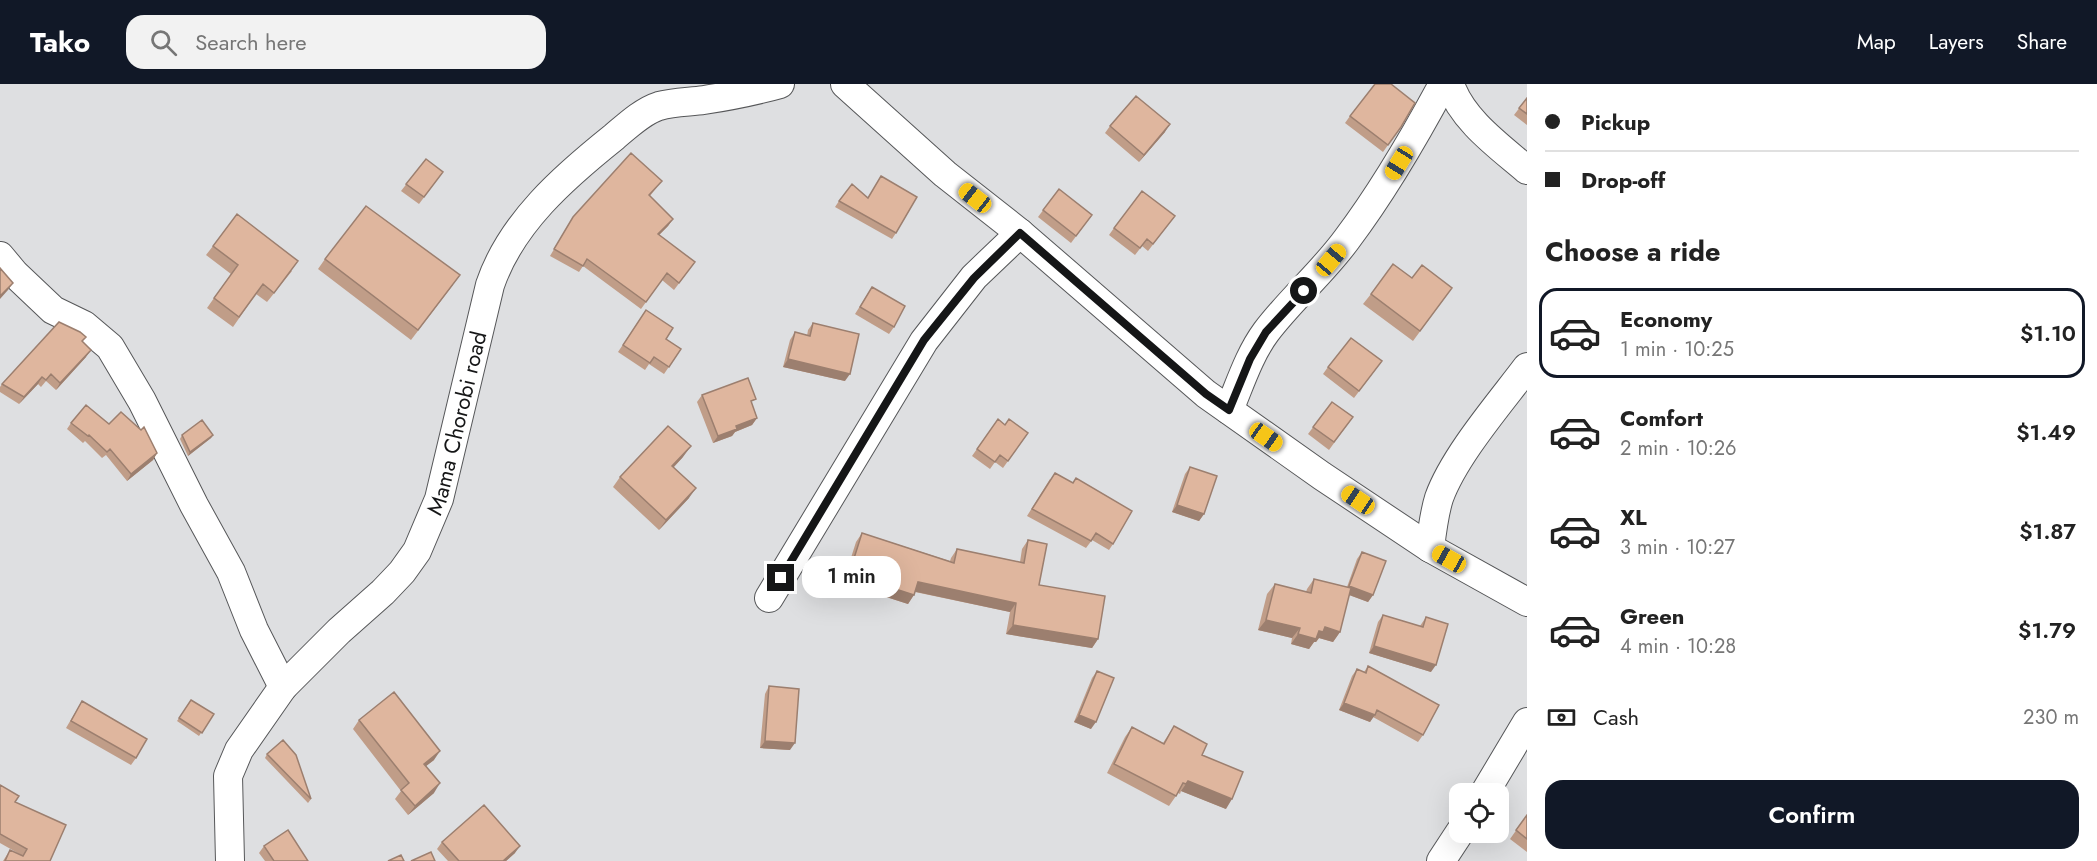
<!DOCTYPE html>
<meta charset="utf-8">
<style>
body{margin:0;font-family:Jost,sans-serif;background:#f2f2f2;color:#222;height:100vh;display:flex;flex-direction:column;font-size:22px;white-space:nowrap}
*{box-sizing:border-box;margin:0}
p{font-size:20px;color:#767676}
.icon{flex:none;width:33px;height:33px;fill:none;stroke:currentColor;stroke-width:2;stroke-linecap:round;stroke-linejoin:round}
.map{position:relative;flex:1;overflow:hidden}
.drawer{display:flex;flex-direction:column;background:#fff;width:570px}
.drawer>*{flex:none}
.hud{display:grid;align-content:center;height:132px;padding:0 18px;background:#fff}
.controls{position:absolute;left:1449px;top:699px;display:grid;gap:12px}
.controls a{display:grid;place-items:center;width:60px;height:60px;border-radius:12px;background:#fff;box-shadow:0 6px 24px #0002;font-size:30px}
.end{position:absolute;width:27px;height:27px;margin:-14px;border:8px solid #151617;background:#fff;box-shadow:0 0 0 3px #fff}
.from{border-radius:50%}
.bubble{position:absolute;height:42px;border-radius:18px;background:#fff;box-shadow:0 6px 24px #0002;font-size:20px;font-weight:600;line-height:42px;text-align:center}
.car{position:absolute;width:18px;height:36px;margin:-18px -9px;border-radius:8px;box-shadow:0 0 4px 2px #0007;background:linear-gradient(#f5c518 24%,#345 0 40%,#f5c518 0 76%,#345 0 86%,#f5c518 0)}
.hud b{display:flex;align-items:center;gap:21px;height:57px;font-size:22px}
.hud b+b{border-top:2px solid #e0e0e0}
.hud i{width:15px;height:15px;background:#222}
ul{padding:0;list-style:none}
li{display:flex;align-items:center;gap:18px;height:90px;margin:0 12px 9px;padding:0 6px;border:3px solid transparent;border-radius:18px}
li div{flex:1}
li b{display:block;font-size:22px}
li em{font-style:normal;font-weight:600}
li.current{border-color:#111827}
li>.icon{width:54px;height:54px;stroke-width:1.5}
h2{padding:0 18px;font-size:27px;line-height:72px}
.pay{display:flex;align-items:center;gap:15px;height:66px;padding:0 18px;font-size:22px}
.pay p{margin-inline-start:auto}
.button{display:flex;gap:12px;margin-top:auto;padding:12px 18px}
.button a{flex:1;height:69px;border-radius:18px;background:#111827;color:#fff;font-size:24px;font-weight:600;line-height:69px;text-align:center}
header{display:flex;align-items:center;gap:36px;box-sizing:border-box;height:84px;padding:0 30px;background:#111827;color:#fff}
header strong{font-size:28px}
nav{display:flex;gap:33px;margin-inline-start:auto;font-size:21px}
.search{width:420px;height:54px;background:#f2f2f2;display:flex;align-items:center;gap:15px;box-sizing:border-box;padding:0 21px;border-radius:18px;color:#767676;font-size:22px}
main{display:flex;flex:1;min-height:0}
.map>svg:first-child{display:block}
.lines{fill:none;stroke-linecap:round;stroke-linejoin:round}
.street-casing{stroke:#565759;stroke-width:30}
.street{stroke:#fff;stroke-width:28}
.wall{fill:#c09d88}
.shaded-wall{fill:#9c7f6f}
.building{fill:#dfb69e;stroke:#9c7f6f;stroke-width:1.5}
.route{stroke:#151617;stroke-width:8}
.labels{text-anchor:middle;stroke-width:5;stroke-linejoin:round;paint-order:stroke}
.street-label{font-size:22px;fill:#151617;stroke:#dedfe1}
</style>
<header>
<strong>Tako</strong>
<div class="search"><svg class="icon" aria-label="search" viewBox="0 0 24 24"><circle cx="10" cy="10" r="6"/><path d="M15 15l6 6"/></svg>Search here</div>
<nav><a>Map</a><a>Layers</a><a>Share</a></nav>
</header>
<main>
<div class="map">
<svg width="1527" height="777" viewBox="0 0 1527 777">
<rect width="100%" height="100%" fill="#dedfe1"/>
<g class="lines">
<g class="street-casing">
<g id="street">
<path d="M845,0L945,90L1020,149L1206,310L1322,392L1430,464L1527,518"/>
<path d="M1450,0C1462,36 1499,62 1527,86"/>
<path d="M0,172L15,190L53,226L84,241L110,263L142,317L194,421L231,488L254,546L283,603"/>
<path d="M1229,326C1240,300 1249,271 1266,248C1291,215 1323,188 1347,155C1384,106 1414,54 1443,0"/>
<path d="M1430,464C1432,447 1434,430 1439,414C1454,372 1500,319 1527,283"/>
<path d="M769,514L924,257L974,193L1020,149"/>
<path d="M1484,710L1527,638"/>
<path id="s1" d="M230,777L228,692L239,666L283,603L339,547L383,508L402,488L417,467L439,415L490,201C511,139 564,93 614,53C627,42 643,27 659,22C673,18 690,18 704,16C730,12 755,7 780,0"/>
<path d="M1441,777L1460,748"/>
</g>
</g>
<use href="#street" class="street"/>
</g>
<path class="wall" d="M1527,14V41L1514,31Z
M1350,32L1401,43L1383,68L1345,39Z
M1110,42L1165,48L1139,78L1105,49Z
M426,75L443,88L419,120L401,107Z
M881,92L896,149L892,155L835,123L839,117L868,114Z
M657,103L650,112L673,135L668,142L659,151L695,178L674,206L662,196L641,225L583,182L579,188L550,172L573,133Z
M1059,105L1092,131L1071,159L1038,133Z
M1175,132L1148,167L1142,162L1135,171L1109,151L1114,144Z
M213,162L292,187L267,218L256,210L233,243L207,224L231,190L206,171Z
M325,175L453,201L411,256L318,185Z
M872,203L894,243L889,250L855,230Z
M1452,204L1413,257L1363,220L1371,210Z
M646,226L666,255L681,265L664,290L649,280L645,286L618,268Z
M813,239L845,297L783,283L790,256L795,248L807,252L808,246Z
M86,253L82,258L86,273L56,306L46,297L41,303L38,300L19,320L0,308V303L2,300Z
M1382,277L1354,314L1323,290L1328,283Z
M702,311L752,320L757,334L752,341L735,348L732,352L713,359L697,318Z
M1332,318L1353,333L1329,366L1308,350Z
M998,335L1005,341L1028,349L1003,384L995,378L990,385L972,372Z
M71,339L109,340L157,369L153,376L127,397L106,371L102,374L85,357L83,359L67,345Z
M182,351H213L211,354L188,372L180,355Z
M683,373L674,383L689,414L659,446L613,403L620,393Z
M1190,383L1204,430L1199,437L1172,428L1185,390Z
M1050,395L1113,460L1109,466L1092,456L1086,464L1027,432Z
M862,449L950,477L951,474L957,465L1020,478L1022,465L1028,456L1039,501L1098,555L1092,564L1006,550L1010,528L915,508L908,520L843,499L856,458Z
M1362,468L1373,511L1368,518L1349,511L1340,548L1333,558L1319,554L1316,558H1314L1309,565L1291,560L1292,554L1258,546L1267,510L1275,500L1306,508L1307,505L1314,495L1347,503L1357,475Z
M1383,531L1420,542L1426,533L1431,588L1369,569L1378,538Z
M1368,582L1423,651L1418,658L1373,633L1370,638L1339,626L1352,592L1357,585L1364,588Z
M1097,587L1091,645L1074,638L1092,594Z
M769,602L790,666L760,664L765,610Z
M191,616L214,630L199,652L177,637Z
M82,617L136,674L131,681L66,644Z
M359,636L434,676L426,682L434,709L408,731L395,715L401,707L353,645Z
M1174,642L1202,671L1226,725L1181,707L1180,710L1178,709L1169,722L1107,689L1125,653L1132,643L1163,659Z
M267,670L311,715L308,719L265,674Z
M0,701L15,718L50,777H3L10,766L23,772L0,759Z
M1527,731V768L1510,755Z
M442,758L515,769L506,777H448L437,765Z
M264,762L308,777H265L259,769Z"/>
<path class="shaded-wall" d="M1170,40L1165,48L1139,78L1144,71Z
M673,135L668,142L654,156L658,150Z
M13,199L8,206L0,215V212Z
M91,266L86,273L56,306L60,299Z
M788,275L850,290L845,297L783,283Z
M42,293L38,300L19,320L24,313Z
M757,334L752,341L735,348L732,352L713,359L718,352L736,342Z
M213,351L211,354L188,372L190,368Z
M691,362L683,373L665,392L672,382Z
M157,369L153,376L127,397L131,390Z
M696,404L689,414L659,446L666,436Z
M1177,421L1204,430L1199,437L1172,428Z
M849,490L914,511L908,520L843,499Z
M918,498L1016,519L1010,528L912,507Z
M1349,502L1373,511L1368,518L1344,509Z
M1266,536L1300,544L1292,554L1258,546Z
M1013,541L1098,555L1092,564L1006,550Z
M1325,543L1340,548L1333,558L1319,554L1316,558H1314L1309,565L1291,560L1298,550L1319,547Z
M1374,562L1436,581L1431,588L1369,569Z
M1344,619L1375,631L1370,638L1339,626Z
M1079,631L1096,638L1091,645L1074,638Z
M765,657L795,659L790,666L760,664Z
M440,667L434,676L417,689L424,680Z
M1188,697L1232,715L1226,725L1181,707Z
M440,699L434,709L408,731L415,722Z
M520,762L515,769L506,777H503Z"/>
<path class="building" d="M1375,0H1391L1415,19L1401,43L1388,61L1350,32Z
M1136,12L1170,40L1144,71L1110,42Z
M1527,14V30L1519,24Z
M631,69L662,97L649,111L673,135L658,150L695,178L679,199L667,189L646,218L587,175L583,182L554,165L573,133Z
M426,75L443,88L424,113L406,100Z
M881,92L917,113L896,149L839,117L852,100L868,114Z
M1059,105L1092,131L1076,152L1043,126Z
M1142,107L1175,132L1153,160L1147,155L1140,164L1114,144Z
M366,122L460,191L418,246L325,175Z
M237,130L298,177L274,209L263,200L239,233L214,214L238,181L213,162Z
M1393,180L1412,194L1422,181L1452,204L1420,247L1371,210Z
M0,184L13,199L0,212Z
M872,203L905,222L894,243L860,223Z
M646,226L673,244L666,255L681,265L669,283L654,273L650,279L623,261Z
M59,238L80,248L86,253L82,257L91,266L60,299L51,290L46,296L42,293L24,313L2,300Z
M813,239L859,250L850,290L788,275L795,248L810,252Z
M1351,254L1382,277L1359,307L1328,283Z
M748,294L756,315L751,317L757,334L736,342L737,345L718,352L702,311Z
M1332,318L1353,333L1334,358L1313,343Z
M86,321L109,340L121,328L141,346L144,343L157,369L131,390L110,365L107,368L89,351L88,352L71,339Z
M998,335L1005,341L1009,335L1028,349L1008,377L1000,371L995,378L977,365Z
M202,336L213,351L190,368L182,351Z
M668,342L691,362L672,382L696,404L666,436L620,393Z
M1190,383L1217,392L1204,430L1177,421Z
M1055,389L1073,399L1076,394L1132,427L1113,460L1096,449L1091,457L1032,425Z
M862,449L954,479L957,465L1024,479L1028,456L1047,460L1039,501L1105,512L1098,555L1013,541L1016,519L918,498L914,511L849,490Z
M1362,468L1386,477L1373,511L1349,502Z
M1314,495L1351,504L1340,548L1325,543L1323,548L1319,547L1316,555L1298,550L1300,544L1266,536L1275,500L1311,509Z
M1383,531L1423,543L1426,533L1448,540L1436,581L1374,562Z
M1368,582L1439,621L1423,651L1377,626L1375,631L1344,619L1357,585L1366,589Z
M1097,587L1114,594L1096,638L1079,631Z
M769,602L799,605L795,659L765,657Z
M394,608L440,667L424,680L440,699L415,722L401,706L409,699L359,636Z
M191,616L214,630L202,649L179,634Z
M82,617L147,655L136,674L71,637Z
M1174,642L1207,660L1202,671L1243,688L1232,715L1188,697L1186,700L1183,699L1176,712L1114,680L1132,643L1164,660Z
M283,656L296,671L311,715L267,670Z
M0,701L19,712L15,718L66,741L50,777H5L10,766L23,772L27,765L0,750Z
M484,721L520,762L503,777H459L442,758Z
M1527,731V755L1516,746Z
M288,746L308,777H274L264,762Z
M431,768L435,777H411Z
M401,771L404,777H388Z"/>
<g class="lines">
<path class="route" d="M781,494L924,256L974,194L1020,149L1206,310L1229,326L1250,275L1266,248L1304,207"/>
</g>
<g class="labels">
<g class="street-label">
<text dy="8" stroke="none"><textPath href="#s1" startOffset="516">Mama Chorobi road</textPath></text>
</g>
</g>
</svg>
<div class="controls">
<a><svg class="icon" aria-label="locate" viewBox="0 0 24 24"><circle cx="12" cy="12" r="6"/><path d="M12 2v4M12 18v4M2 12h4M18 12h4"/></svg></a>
</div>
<i class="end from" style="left:1304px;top:207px"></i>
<i class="end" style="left:781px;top:494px"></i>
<div class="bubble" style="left:802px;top:472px;width:99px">1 min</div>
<i class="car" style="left:1399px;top:79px;rotate:212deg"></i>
<i class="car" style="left:975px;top:114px;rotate:308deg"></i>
<i class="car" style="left:1331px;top:176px;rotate:40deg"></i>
<i class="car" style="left:1266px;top:353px;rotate:125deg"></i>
<i class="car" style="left:1358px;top:416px;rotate:304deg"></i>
<i class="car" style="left:1449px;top:475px;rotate:299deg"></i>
</div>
<section class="drawer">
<div class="hud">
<b><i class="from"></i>Pickup</b>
<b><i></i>Drop-off</b>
</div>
<h2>Choose a ride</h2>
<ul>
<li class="current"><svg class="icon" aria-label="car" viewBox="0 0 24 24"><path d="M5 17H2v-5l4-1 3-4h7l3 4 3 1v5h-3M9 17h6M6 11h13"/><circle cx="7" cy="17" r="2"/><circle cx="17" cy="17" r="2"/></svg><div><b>Economy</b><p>1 min · 10:25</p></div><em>$1.10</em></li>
<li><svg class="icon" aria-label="car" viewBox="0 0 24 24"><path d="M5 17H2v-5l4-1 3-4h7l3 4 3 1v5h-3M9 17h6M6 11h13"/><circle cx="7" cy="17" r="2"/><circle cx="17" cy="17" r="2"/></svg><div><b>Comfort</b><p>2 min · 10:26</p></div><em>$1.49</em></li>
<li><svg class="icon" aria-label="car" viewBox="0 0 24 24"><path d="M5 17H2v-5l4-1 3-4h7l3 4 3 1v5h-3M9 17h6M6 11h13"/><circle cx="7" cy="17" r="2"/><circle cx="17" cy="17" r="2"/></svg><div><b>XL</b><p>3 min · 10:27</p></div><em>$1.87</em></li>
<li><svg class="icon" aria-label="car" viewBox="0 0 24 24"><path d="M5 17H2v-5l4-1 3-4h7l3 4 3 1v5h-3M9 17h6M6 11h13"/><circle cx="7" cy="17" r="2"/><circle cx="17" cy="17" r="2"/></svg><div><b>Green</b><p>4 min · 10:28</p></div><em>$1.79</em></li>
</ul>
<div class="pay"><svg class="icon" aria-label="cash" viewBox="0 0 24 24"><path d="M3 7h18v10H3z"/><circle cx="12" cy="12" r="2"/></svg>Cash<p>230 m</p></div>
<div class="button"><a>Confirm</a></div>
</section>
</main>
